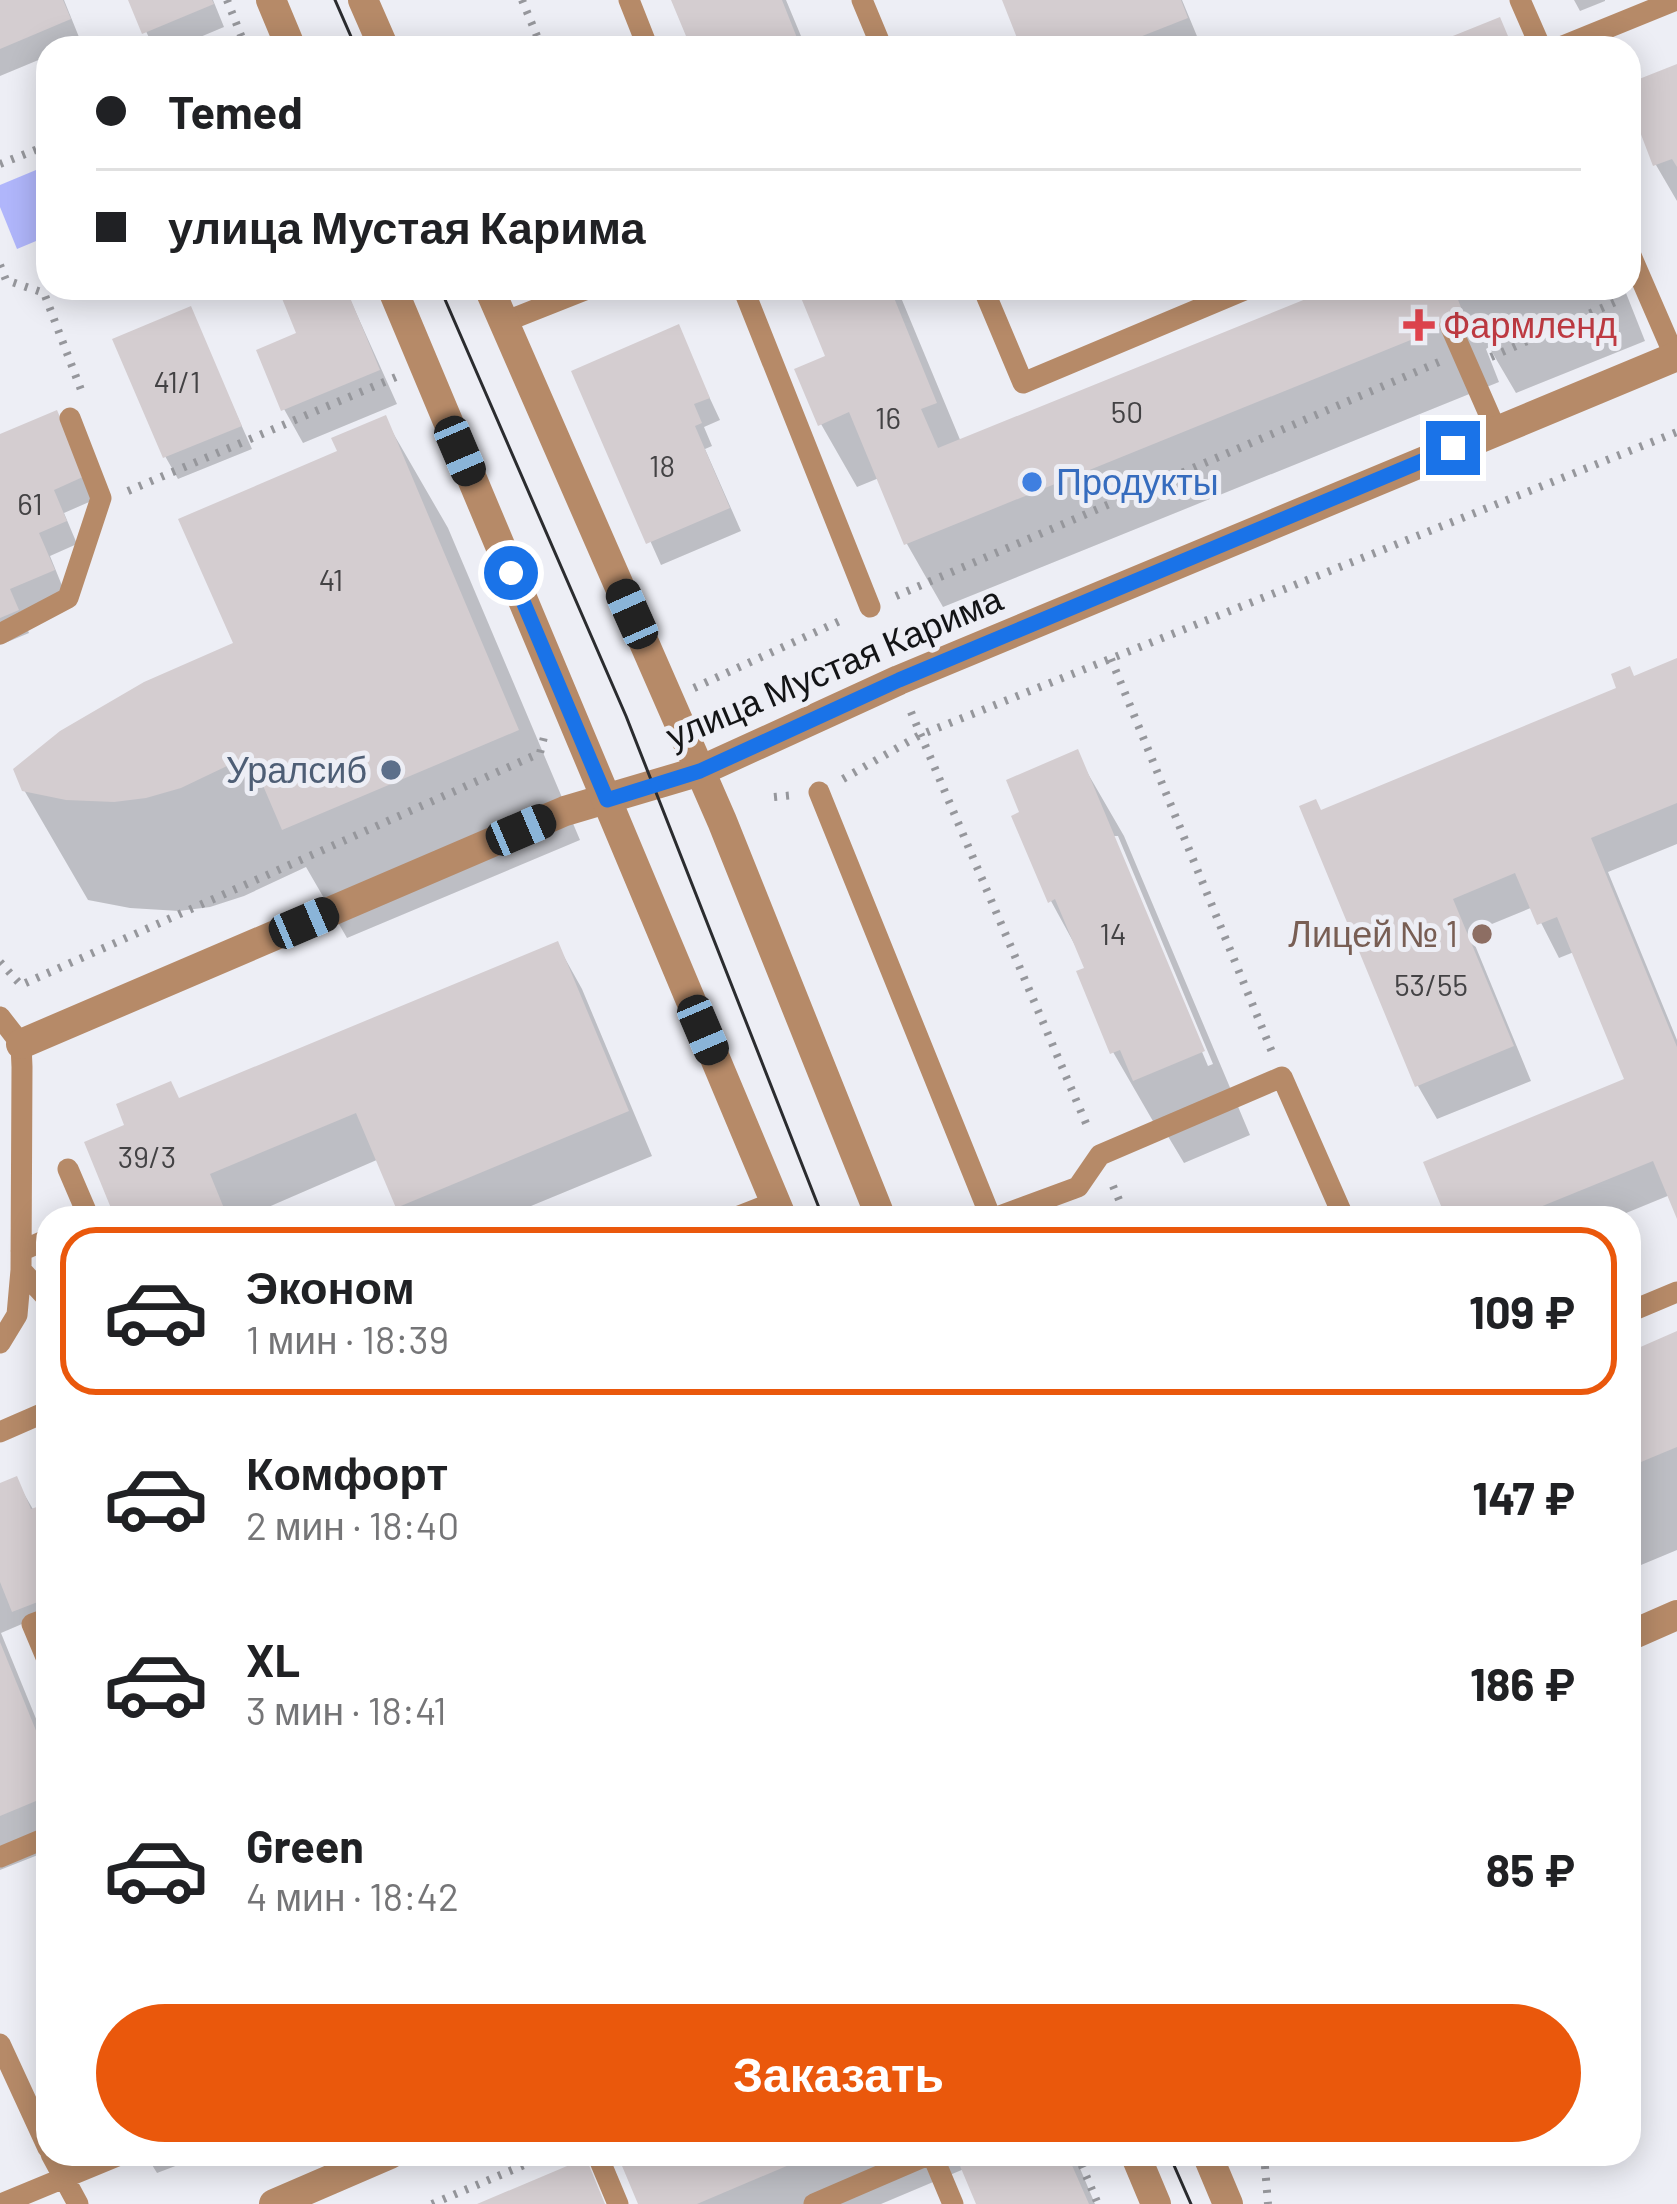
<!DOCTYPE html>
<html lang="ru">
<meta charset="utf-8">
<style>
body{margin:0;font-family:Barlow,sans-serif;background:#f6f6f6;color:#202124;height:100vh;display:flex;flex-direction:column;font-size:45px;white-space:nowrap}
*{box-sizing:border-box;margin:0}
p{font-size:39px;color:#757577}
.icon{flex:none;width:66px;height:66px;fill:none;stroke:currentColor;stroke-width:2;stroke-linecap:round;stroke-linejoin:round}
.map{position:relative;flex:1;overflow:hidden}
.details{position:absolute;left:36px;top:1206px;width:1605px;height:960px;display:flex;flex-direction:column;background:#fff;border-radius:36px;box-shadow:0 6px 30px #0003}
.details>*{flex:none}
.hud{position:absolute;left:36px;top:36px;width:1605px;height:264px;border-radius:36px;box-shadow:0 6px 30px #0003;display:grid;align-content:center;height:264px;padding:0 60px;background:#fff}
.end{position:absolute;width:54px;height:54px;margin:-27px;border:15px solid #1a73e8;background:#fff;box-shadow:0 0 0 6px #fff}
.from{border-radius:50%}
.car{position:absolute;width:36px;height:72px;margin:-36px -18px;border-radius:15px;box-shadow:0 0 9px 3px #0007;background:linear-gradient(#222 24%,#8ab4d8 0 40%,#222 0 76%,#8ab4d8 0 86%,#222 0)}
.hud b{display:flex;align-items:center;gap:42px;height:114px;font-size:45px}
.hud b+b{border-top:3px solid #e0e0e0}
.hud i{width:30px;height:30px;background:#202124}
ul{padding:21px 0 0;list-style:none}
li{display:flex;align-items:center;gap:36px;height:168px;margin:0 24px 18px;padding:0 36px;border:6px solid transparent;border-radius:36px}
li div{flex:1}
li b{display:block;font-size:45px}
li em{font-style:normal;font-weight:700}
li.on{border-color:#ea580c}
li>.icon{width:108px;height:108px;stroke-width:1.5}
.action{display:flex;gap:24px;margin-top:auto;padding:24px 60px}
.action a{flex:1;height:138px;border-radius:72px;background:#ea580c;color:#fff;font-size:48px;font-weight:700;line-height:138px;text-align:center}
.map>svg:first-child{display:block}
.forest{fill:#b0b6fb}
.shadow{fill:#0003;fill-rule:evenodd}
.building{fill:#d4cdd0}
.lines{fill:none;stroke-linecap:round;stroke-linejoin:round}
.path{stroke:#96979c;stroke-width:8;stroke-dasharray:3 9;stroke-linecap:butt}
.service{stroke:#b68a68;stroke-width:21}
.minor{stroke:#b68a68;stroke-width:30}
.tertiary{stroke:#b68a68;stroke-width:30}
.tram{stroke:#2b2c2f;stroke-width:3}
.route{stroke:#1a73e8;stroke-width:15}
.health-dot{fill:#e0444e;stroke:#edeef5;stroke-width:4.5}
.shop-dot{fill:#3f7fe0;stroke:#edeef5;stroke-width:4.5}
.service-dot{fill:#5c6f8a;stroke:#edeef5;stroke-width:4.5}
.education-dot{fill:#8d6e63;stroke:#edeef5;stroke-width:4.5}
.labels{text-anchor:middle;stroke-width:10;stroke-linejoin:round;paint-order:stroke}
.number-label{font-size:30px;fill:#434244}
.health-label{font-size:36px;fill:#be3a42;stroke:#edeef5;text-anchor:start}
.shop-label{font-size:36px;fill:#366cbe;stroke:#edeef5;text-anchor:start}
.street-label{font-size:36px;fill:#131416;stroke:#edeef5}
.service-label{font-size:36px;fill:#4e5e75;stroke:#edeef5;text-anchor:end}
.education-label{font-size:36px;fill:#785e54;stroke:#edeef5;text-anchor:end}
</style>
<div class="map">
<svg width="1677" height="2204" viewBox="0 0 1677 2204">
<rect width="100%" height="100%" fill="#edeef5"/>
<path class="forest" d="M48,165V236L17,249L0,207V185Z"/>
<path class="shadow" d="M0,0H64L81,42L67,48H48V56L0,76Z
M131,0H213L224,27L174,48H154Z
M674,0H786L806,48H694Z
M1005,0H1182L1199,41L1180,48H1025Z
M1574,0H1605V1L1580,11Z
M1677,67V201L1656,165L1629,95V86Z
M309,288H345L397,404L303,443L284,409Z
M801,288H897L961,442L1341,288H1624L1645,341L1516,393L1489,347L1486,349L1499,382L943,607L907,544L879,478L857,487L821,424L829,357Z
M190,310L252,449L178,479L165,456Z
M677,328L720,420L704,427L712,446L705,449L741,531L661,565L575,373Z
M56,413L96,499L64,513L77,544L50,556L65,593L20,612L29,633L0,645V437Z
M385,419L448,528L580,840L347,938L306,867L244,896L210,907L179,911L130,908L88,900L24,790L237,645L341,452Z
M1677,662V844L1608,872L1677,1040V1211L1670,1195L1614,1218H1449L1628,1081L1574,952L1559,958L1533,907L1470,933L1531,1081L1437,1119L1418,1086L1321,813L1620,689Z
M1076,753L1124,836L1250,1135L1184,1163L1166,1133L1161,1135L1113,1052L1088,969L1051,901ZM1111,836H1118L1213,1064L1208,1066Z
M557,944L582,989L652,1156L502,1218H405L379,1159L243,1218H118L179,1101Z
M1677,1335V1550L1629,1570V1355Z
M16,1480L34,1511L48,1506V1652L22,1624L1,1633L48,1748V1851L0,1870V1486Z
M135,2154H207L157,2173L146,2155L137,2159Z
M620,2154H1074L1095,2204H979L964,2169L881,2204H641Z"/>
<path class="building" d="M0,0H63L71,19L0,49Z
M128,0H212L214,4L142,34Z
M671,0H782L801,48H691Z
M1002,0H1181L1188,18L1122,44L1123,48H1021Z
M1500,17L1513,48H1423Z
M1677,64V167L1672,159L1653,166L1629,103V83Z
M301,288H346L380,370L281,411L256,350L296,333L281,296Z
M797,288H890L937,403L921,409L938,448L1333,288H1478L1457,297L1465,318L904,545L849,412L818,426L794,369L825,356Z
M191,306L242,426L163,458L112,339Z
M679,324L710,398L694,404L702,423L695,426L730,508L646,544L571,371Z
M57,410L85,476L54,490L67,521L39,533L55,570L10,589L19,610L0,618V434Z
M386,415L519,730L282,830L250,755L181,788L146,798L114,802L66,800L22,791L13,769L60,731L144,682L233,643L178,519L337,451L331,438Z
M1677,658V803L1591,838L1677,1047V1219L1653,1161L1513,1218H1446L1423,1162L1624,1079L1557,917L1537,925L1515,873L1453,899L1514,1046L1415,1087L1299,806L1316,799L1321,810L1616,688L1611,674L1630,666L1634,676Z
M1078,749L1205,1051L1133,1081L1120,1050L1110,1054L1076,971L1084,968L1055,899L1048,903L1011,816L1019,812L1006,780Z
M558,941L629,1111L396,1208L356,1113L210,1174L228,1218H115L84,1142L124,1125L116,1104L171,1081L179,1098Z
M1283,1208L1287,1218H1259Z
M1677,1331V1447L1629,1467V1352Z
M17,1476L31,1509L48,1503V1598L12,1612L0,1582V1483Z
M0,1642L48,1760V1796L0,1816Z
M617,2154H815L697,2204H638Z
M955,2154H1067L1089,2204H976Z
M586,2158L605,2204H477Z"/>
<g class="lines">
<path class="path" d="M227,0L246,48
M522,0L542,48
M0,164L48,145
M0,265L6,280L44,293L83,395
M1491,357L1620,300
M128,491L396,377
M896,596L1439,362
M1111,659L1272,1052
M694,688L844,619
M911,712L1088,1128
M843,779L920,735L1677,432
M774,797L795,795
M0,962L21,985L540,753L544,737
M1113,1186L1127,1218
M1077,2154L1098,2204
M1264,2154L1268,2204
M432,2204L550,2154"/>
<path class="service" d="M629,0L648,48
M862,0L882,48
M1520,0L1541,48
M1558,48L1676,0
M1629,251L1675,357
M743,288L870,607
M983,288L1023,383L1249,288
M504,322L590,288
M1450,325L1496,430
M0,634L68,598L101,498L70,418
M819,792L991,1218
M0,1017L21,1044L22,1067L21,1270L17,1315L0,1343
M68,1169L89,1218
M734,1218L775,1202
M994,1218L1078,1187L1100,1155L1282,1077L1344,1218
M21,1251L48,1239
M21,1270L48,1299
M1629,1312L1677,1292
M0,1432L48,1411
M48,1618L32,1624L48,1662
M0,1857L48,1837
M0,2044L48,2148
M51,2154L78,2204
M597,2154L618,2204
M932,2154L953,2204
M1,2204L122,2154
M814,2204L930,2154"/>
<path class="minor" d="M21,1044L565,811L700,771L899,680L1677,356"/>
<path class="tertiary" d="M271,0L291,48
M363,0L384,48
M392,288L782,1218
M489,288L722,821L881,1218
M1629,1636L1677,1615
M1135,2154L1156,2204
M1207,2154L1228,2204
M274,2204L390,2154"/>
<path class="tram" d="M335,0L356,48
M440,288L626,716L823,1218
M1169,2154L1191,2204"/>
</g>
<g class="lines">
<path class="route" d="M511,573L607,800L700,771L899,680L1453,448"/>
</g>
<path class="health-dot" d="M1413 307h12v12h12v12h-12v12h-12v-12h-12v-12h12z"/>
<circle class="shop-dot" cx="1032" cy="482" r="12"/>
<circle class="service-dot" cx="391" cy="770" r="12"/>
<circle class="education-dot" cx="1482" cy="934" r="12"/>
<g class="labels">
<g class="number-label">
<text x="177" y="393">41/1</text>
<text x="1127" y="423">50</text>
<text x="888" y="429">16</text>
<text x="662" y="477">18</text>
<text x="30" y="515">61</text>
<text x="331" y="591">41</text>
<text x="1113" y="945">14</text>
<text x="1431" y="996">53/55</text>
<text x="147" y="1168">39/3</text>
</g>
<g class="health-label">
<text x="1443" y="338">Фармленд</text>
</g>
<g class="shop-label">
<text x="1056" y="495">Продукты</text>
</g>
<g class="street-label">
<text transform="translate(834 667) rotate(-23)" y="13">улица Мустая Карима</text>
</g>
<g class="service-label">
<text x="367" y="783">Уралсиб</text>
</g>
<g class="education-label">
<text x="1458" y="947">Лицей № 1</text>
</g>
</g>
</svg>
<i class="end from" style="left:511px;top:573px"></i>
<i class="end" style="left:1453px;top:448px"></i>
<i class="car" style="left:460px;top:451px;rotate:157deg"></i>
<i class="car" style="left:632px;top:614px;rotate:336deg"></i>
<i class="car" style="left:521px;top:830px;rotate:67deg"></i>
<i class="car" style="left:304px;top:923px;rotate:67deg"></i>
<i class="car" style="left:703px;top:1030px;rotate:157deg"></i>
<div class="hud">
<b><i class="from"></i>Temed</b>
<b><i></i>улица Мустая Карима</b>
</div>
<section class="details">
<ul>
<li class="on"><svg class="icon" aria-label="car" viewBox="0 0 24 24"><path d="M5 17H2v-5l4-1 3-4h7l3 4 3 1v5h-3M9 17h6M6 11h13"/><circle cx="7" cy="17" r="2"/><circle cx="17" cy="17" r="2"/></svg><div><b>Эконом</b><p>1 мин · 18:39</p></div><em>109 ₽</em></li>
<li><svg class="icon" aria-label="car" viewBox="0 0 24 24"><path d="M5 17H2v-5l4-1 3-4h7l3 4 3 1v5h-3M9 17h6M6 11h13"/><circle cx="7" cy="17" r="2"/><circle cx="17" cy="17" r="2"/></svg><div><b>Комфорт</b><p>2 мин · 18:40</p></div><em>147 ₽</em></li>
<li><svg class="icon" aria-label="car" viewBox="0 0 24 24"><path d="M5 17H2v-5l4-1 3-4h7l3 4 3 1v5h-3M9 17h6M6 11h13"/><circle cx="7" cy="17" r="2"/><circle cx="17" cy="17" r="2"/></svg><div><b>XL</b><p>3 мин · 18:41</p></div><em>186 ₽</em></li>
<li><svg class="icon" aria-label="car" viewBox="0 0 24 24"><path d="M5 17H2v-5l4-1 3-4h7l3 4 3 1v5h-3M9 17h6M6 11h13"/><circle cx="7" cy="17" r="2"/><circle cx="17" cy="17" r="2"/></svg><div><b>Green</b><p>4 мин · 18:42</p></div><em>85 ₽</em></li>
</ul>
<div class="action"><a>Заказать</a></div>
</section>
</div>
